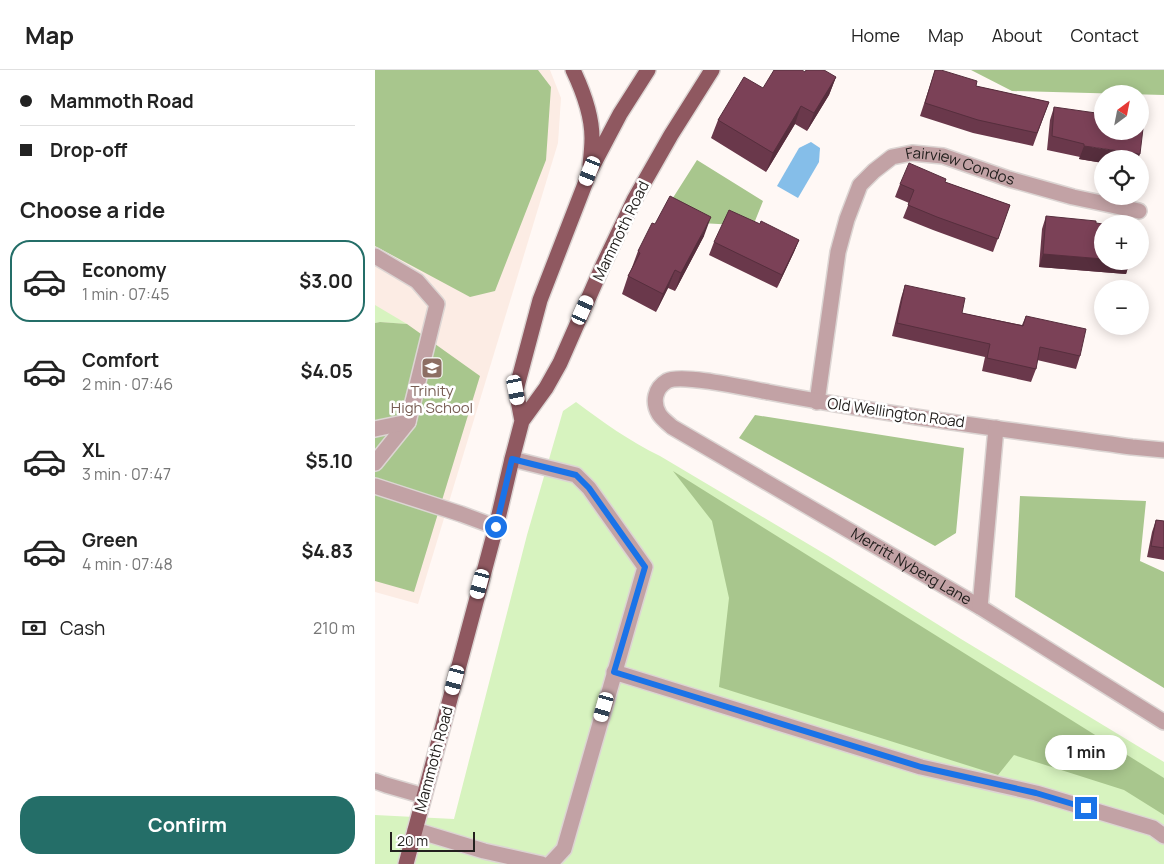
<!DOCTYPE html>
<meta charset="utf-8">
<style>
body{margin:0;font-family:Manrope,sans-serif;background:#f2f2f2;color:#222;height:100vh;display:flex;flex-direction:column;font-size:19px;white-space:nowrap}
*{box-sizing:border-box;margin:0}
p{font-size:16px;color:#767676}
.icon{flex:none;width:28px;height:28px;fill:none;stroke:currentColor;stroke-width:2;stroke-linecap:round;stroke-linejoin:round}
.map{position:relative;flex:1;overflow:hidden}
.sheet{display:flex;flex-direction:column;background:#fff;width:375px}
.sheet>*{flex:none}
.top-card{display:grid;align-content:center;height:110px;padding:0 20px;background:#fff}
.needle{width:32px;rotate:32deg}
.buttons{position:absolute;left:719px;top:15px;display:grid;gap:10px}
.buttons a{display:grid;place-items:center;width:55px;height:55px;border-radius:50%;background:#fff;box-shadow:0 2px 12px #0003;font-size:25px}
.scale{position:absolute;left:15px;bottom:12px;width:85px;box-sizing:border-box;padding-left:5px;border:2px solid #23201e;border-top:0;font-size:14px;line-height:18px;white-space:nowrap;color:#23201e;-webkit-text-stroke:4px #fff;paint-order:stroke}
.end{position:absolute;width:22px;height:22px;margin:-11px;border:6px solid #1a73e8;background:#fff;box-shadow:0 0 0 2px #fff}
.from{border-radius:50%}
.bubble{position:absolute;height:35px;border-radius:18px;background:#fff;box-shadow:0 2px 12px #0003;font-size:16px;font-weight:700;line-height:35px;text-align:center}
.car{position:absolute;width:15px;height:30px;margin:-15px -8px;border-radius:6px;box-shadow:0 0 4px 1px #0007;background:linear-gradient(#fff 24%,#345 0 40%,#fff 0 76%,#345 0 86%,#fff 0)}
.top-card b{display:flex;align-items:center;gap:18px;height:48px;font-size:19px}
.top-card b+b{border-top:1px solid #e0e0e0}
.top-card i{width:12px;height:12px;background:#222}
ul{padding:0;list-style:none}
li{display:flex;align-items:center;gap:15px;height:82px;margin:0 10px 8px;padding:0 10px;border:2px solid transparent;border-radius:20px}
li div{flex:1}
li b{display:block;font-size:19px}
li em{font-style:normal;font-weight:700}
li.current{border-color:#246e68}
li>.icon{width:45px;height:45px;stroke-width:1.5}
h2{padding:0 20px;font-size:22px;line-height:60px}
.pay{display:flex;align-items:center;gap:12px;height:55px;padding:0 20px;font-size:19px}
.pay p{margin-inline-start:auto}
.primary-button{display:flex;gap:10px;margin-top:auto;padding:10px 20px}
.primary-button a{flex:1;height:58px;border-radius:20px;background:#246e68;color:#fff;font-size:20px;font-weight:700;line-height:58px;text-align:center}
header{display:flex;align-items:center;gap:30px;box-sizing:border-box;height:70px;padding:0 25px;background:#fff;border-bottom:1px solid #e0e0e0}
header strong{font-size:24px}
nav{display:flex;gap:28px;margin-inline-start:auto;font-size:18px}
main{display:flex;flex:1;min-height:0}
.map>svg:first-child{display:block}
.built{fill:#fcece4}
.green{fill:#d7f3bf}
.forest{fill:#a8c68d}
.water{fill:#85bee9}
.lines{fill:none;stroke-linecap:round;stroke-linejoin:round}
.minor-casing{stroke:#dcd5d3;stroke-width:18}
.major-casing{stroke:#dcd5d3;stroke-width:18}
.minor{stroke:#c2a2a5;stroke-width:15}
.major{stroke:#8f5860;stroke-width:15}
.wall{fill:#6a384b}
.shaded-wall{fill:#562e3d}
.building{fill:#7b4157;stroke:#562e3d}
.route{stroke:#1a73e8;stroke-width:6}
.labels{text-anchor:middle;stroke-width:5;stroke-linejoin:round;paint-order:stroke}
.street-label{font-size:15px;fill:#23201e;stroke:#fff}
.education-label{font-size:15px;fill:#785e54;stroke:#fff}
</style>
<header>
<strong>Map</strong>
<nav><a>Home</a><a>Map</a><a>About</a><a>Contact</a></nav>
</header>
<main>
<section class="sheet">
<div class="top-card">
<b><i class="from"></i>Mammoth Road</b>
<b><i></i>Drop-off</b>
</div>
<h2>Choose a ride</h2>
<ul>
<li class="current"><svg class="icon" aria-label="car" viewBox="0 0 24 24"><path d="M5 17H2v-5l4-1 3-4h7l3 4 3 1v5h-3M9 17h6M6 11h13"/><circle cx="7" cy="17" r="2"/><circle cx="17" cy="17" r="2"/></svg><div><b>Economy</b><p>1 min · 07:45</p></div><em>$3.00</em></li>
<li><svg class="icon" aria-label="car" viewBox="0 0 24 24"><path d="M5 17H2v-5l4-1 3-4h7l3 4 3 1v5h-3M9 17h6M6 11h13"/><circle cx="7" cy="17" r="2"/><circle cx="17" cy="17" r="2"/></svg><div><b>Comfort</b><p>2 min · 07:46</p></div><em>$4.05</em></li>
<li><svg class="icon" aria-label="car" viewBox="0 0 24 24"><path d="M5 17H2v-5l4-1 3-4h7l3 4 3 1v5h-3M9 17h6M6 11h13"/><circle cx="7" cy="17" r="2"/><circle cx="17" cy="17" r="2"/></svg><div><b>XL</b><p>3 min · 07:47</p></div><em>$5.10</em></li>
<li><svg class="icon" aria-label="car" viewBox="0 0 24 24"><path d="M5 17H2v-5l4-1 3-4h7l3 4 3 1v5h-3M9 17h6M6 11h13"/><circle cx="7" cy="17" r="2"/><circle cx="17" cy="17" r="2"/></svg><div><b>Green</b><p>4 min · 07:48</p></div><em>$4.83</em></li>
</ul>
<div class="pay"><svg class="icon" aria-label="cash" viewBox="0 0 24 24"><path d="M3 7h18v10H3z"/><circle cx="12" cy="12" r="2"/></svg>Cash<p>210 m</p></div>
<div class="primary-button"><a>Confirm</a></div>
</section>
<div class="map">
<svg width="789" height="794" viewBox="0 0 789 794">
<rect width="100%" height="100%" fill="#fff8f5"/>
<path class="built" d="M0,0H175L186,28L183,73L43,534L0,522Z"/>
<path class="green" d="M0,235L32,254L5,252L0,253Z
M201,332C228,352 254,371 285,386L455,487L586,569L789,692V794H0V745L79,749L152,465L188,341Z"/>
<path class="forest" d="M0,0H163L176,17L171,90L120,221L95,227L0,176Z
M596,0H789V25L637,21Z
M322,90L388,131L378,156L326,153L294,134Z
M5,252L32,254L105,306L39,522L0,511V253Z
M380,345L589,378L581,463L560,476L364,368Z
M298,401L789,708V745L749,720L639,685L623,705L344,617L354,528L337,451Z
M645,426L771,431L765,491L789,502V618L640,527Z"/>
<path class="water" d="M436,72L445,78L444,92L423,128L402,116L424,78Z"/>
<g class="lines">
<g class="minor-casing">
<g id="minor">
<path d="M0,186L42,211L62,234L33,352L0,393"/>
<path id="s1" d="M442,332L463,182L472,149L485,115L499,101L517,87L537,83L568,86L634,109L698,127L764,141"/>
<path d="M0,359L33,352"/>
<path id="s2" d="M789,380L757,377C635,360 513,345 393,322C375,319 307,303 292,311C280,318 277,332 284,344C287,349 293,353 297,357L605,537L789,652"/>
<path d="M137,389L201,405L214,418L270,497L189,779L175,794"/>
<path d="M0,416L86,444L121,457"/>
<path d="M605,537L621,358"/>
<path d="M239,602L546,697L661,723L778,758L789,766"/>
<path d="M0,711L11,715L49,726"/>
<path d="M40,760L109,781L167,794"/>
</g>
</g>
<g class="major-casing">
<path id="major" d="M198,0C208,21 217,44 217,68C217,77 216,86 215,95
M147,351L141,320L165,230L215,101L245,44L273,0
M31,794L121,457L137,389L147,351L171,318L185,293L228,195L259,130L296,65L337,0"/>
</g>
<use href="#minor" class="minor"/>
<use href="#major" class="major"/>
</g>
<path class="wall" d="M560,0L601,16L674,32L658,76L598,63L545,46Z
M430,2L461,7L454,25L432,61L420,54L391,102L336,68L343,50L388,18Z
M679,37L728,89V93L704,89L705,87L672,80L675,50Z
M570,112L635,135L618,182L558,160L528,148L534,133L520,127L525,114Z
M671,146L755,191L751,204L664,197L667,159Z
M280,154L329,166L300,221L293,218L281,242L247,224L253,206L256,200L263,181Z
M385,154L424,170L419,182L402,218L334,185L339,172Z
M530,215L587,243L647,255L651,246L705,286L701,299L662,290L661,299L656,312L607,301L610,287L517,266L526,228Z
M781,450L789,451V490L772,487L777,462Z"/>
<path class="shaded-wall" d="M461,7L454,25L432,61L439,43Z
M426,36L420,54L391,102L398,83Z
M709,76L765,84L763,89H728V93L704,89Z
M336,147L329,166L300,221L306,203Z
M424,170L419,182L402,218L407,205Z
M668,184L728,189V191H755L751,204L664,197Z
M300,200L293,218L281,242L288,224Z"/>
<path class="building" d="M399,0H427L430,2L431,0H449L461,7L439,43L426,36L398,83L343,50L369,7L388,18Z
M560,0H566L602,11L601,16L674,32L662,63L603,50L550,33Z
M679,37L728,44V61H765V50H769L765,84L709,76V74L677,66Z
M534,93L571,109L570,112L635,135L623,169L562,147L533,135L539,120L525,114Z
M295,126L336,147L306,203L300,200L288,224L253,206L265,183L263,181L277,153L280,154Z
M354,140L385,154L386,151L424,170L407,205L339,172Z
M671,146L721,151V153L728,154V189L668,184Z
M530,215L590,228L587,243L648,256L651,246L711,259L705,286L665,277L661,299L612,288L615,274L522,253Z
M781,450L789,451V478L776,476Z"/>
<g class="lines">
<path class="route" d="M121,457L137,389L201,405L214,418L270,497L239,602L546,697L661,723L711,738"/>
</g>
<defs>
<g id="school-square" transform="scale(1.125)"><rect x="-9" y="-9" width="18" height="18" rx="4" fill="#8d6e63" stroke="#fff"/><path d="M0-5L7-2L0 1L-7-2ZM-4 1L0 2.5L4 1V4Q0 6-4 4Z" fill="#fff"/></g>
</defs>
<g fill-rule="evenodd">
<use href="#school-square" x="57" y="298"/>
</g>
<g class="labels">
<g class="street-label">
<text dy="5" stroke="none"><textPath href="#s1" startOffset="335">Fairview Condos</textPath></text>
<text transform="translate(246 161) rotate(-64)" y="5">Mammoth Road</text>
<text transform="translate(521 343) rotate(8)" y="5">Old Wellington Road</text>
<text dy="5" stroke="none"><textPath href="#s2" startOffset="836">Merritt Nyberg Lane</textPath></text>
<text transform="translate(59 689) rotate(-75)" y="5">Mammoth Road</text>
</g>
<g class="education-label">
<text x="57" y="326">Trinity<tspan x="57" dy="17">High School</tspan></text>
</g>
</g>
</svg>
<div class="buttons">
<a><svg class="needle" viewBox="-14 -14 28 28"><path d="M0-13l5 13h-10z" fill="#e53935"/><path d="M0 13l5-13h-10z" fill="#767676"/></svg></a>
<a><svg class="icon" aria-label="locate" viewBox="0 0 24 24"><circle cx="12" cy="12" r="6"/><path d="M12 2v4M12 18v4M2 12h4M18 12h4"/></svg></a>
<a>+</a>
<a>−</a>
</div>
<div class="scale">20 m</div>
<i class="end from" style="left:121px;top:457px"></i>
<i class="end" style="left:711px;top:738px"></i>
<div class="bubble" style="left:670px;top:665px;width:82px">1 min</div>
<i class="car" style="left:215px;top:101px;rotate:202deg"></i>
<i class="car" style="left:208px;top:240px;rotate:24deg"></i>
<i class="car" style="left:141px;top:320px;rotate:169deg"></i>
<i class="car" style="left:105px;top:514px;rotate:195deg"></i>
<i class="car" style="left:80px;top:610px;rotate:195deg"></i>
<i class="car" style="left:229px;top:637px;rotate:196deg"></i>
</div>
</main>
